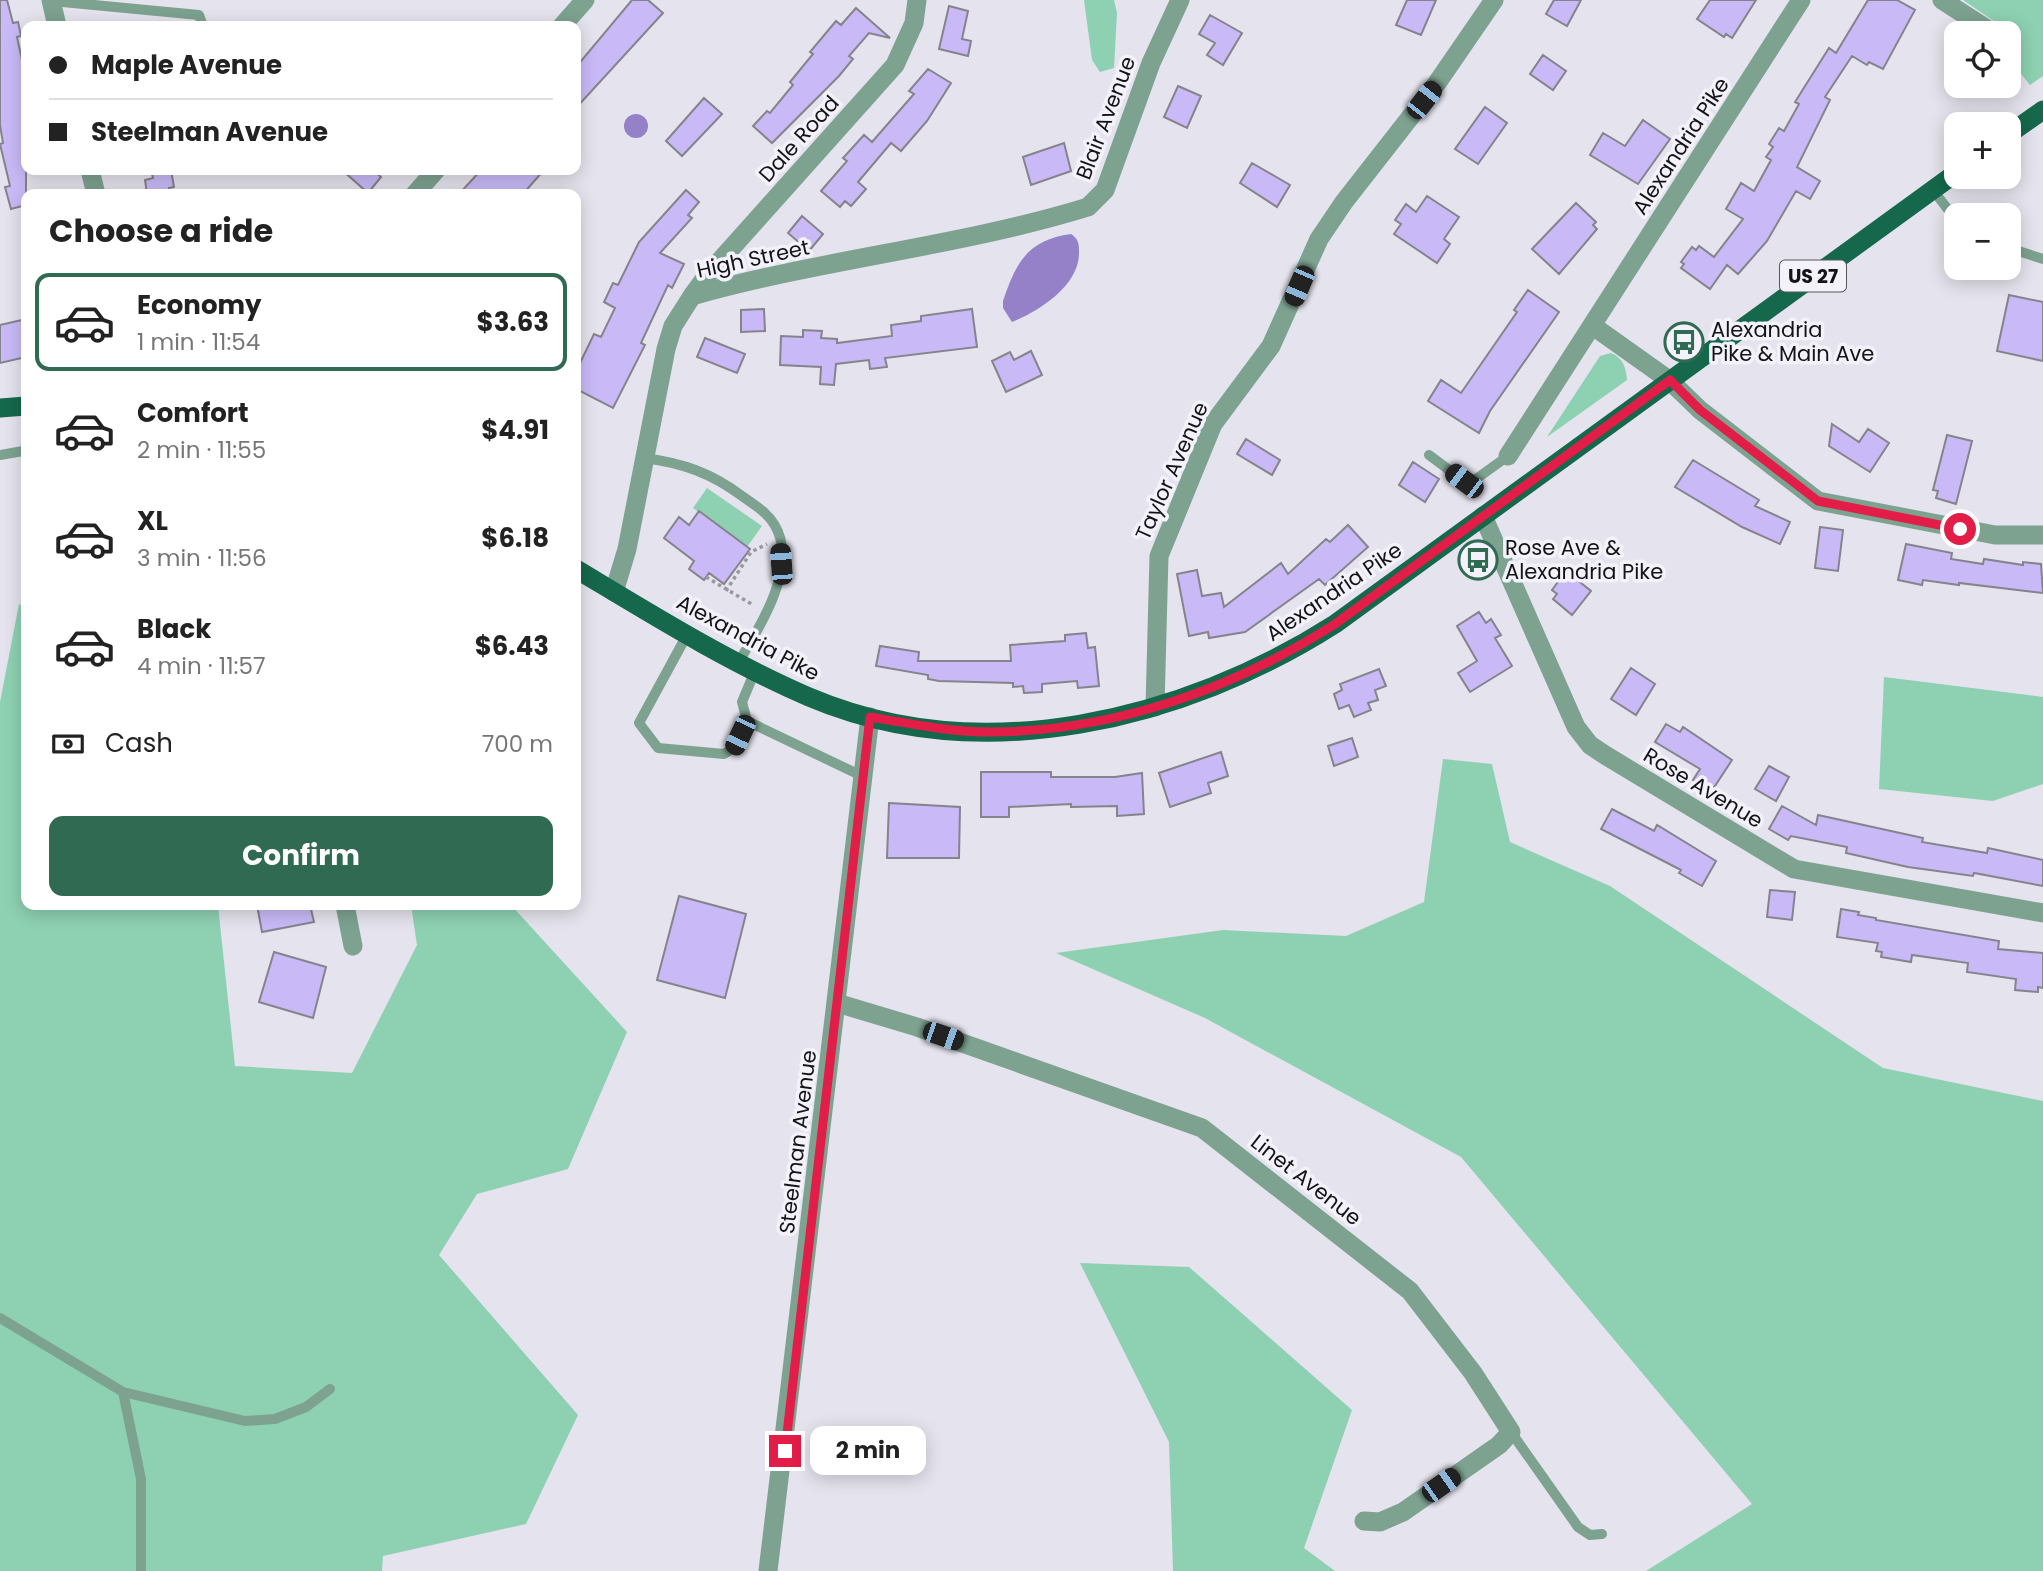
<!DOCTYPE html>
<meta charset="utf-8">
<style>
body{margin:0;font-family:Poppins,sans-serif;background:#f2f2f2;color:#222;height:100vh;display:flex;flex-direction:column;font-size:26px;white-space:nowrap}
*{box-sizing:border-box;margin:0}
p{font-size:23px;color:#767676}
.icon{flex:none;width:38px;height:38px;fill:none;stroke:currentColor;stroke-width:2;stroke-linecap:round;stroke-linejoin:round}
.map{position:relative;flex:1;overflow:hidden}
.panel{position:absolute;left:21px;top:189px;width:560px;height:721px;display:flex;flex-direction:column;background:#fff;border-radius:14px;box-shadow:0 4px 18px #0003}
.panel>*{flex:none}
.top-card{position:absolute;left:21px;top:21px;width:560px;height:154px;border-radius:14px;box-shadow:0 4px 18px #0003;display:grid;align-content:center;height:154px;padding:0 28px;background:#fff}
.fabs{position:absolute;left:1944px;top:21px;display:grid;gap:14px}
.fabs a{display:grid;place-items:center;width:77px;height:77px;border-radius:14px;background:#fff;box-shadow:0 4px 18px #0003;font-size:35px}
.end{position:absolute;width:32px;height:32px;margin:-16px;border:9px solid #e11d48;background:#fff;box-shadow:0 0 0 4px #fff}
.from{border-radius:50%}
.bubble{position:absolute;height:49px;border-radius:14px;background:#fff;box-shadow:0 4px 18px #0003;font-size:23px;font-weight:700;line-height:49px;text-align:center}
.car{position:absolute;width:21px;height:42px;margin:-21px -10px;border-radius:9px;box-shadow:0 0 5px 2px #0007;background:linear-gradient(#222 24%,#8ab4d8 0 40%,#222 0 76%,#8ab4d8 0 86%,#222 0)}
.top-card b{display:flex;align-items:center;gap:24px;height:66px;font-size:26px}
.top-card b+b{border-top:2px solid #e0e0e0}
.top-card i{width:18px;height:18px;background:#222}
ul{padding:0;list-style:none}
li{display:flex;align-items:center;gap:21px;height:98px;margin:0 14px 10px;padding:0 14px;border:4px solid transparent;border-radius:14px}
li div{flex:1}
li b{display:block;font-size:26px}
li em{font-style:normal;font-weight:700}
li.on{border-color:#316a52}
li>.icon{width:63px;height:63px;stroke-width:1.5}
h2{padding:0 28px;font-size:32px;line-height:84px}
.pay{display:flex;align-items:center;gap:18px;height:77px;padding:0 28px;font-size:26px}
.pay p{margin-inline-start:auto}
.primary-button{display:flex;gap:14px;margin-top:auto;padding:14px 28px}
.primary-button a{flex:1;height:80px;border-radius:14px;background:#316a52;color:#fff;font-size:28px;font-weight:700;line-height:80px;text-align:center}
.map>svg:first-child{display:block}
.green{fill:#8ed1b2}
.water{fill:#9481c8}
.building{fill:#c9baf7;stroke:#85838b;stroke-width:2}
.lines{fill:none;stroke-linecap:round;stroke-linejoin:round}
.path{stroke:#9998a0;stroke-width:3.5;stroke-dasharray:3.5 3.5;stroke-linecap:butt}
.service{stroke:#7da290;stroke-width:10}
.minor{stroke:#7da290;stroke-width:19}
.primary{stroke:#15684b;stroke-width:19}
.route{stroke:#e11d48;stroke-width:9}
.labels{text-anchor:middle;stroke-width:7;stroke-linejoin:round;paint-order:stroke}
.shield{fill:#f3f1fa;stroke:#57565b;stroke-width:2}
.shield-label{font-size:19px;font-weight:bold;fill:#141417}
.street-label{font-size:21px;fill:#141417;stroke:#f3f1fa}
.poi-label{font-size:21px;fill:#141417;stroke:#f3f1fa;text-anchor:start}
</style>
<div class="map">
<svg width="2043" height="1571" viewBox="0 0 2043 1571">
<rect width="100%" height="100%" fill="#e5e3ed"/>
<path class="green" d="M1084,0H1114L1117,13L1114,68L1100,72L1092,60Z
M1963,0H2043V76L2030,85L2009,59L2010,32Z
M1611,353C1623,358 1626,367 1627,380L1547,437L1600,356Z
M707,488L762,526L747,547L693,508Z
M19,604L26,609V905H218L235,1066L352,1073L417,945L411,905H511L627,1032L568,1169L477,1194L439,1255L578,1415L526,1524L383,1556L382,1571H0V702Z
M1884,677L2043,697V784L1993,801L1879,789Z
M1443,759L1492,764L1510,842L1610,886L1883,1068L2043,1101V1571H1646L1752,1504L1461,1157L1205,1018L1056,953L1223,930L1346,936L1424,902Z
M1080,1263L1189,1267L1352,1410L1304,1548L1335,1571H1173L1169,1442Z"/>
<path class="water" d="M624 126a12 12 0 1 1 24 0a12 12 0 1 1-24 0Z
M1071,234C1079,239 1079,245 1079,253C1079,286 1039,311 1012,322L1003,308V301C1016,262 1028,240 1071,234Z"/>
<path class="building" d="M0,0H7L13,23L18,22L21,36L17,37L24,69L26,68V205L11,209L5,187L10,186L0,144L3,143L0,125Z
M632,0H648L663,13L576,108V67Z
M1407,0H1436L1421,35L1396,25Z
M1554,0H1581L1567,26L1546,14Z
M1710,0H1756L1732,38L1726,34L1724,37L1697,19Z
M1868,0H1897L1915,10L1883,69L1869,62L1867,65L1852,56L1825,97L1830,100L1797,167L1820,181L1810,199L1796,191L1767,241L1738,274L1727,265L1710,289L1681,268L1684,264L1681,262L1692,247L1696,250L1699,246L1714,257L1743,219L1726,209L1741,183L1754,191L1771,160L1766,157L1773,147L1769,144L1779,128L1784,131L1799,104L1795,102L1829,48L1836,53Z
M949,6L968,11L962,39L971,41L968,56L939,49Z
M856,8L890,38L869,33L849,56L853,59L839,76L772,143L753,126L767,111L770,113L793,85L790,82L813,54L810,52L836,21L841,25Z
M1210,15L1242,33L1223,65L1207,55L1215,43L1199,34Z
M1543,55L1566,71L1553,90L1530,74Z
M928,69L951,83L927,121L901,151L891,143L858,182L866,189L851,206L845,201L840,207L821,191L847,161L843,158L864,135L872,142L914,94L909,91Z
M1178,86L1201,96L1187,128L1164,117Z
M704,98L722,114L682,156L666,141Z
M1485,107L1507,123L1478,164L1455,149Z
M1643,120L1670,139L1638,184L1590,155L1603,133L1625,146Z
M1064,143L1071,171L1031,185L1023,157Z
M1252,163L1290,185L1277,207L1240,183Z
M151,170H171L174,187L169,188L171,194H147L145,180L153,178Z
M342,170H373L381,177L368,193Z
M481,170H544L523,194H459Z
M686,190L699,202L688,215L692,218L660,253L684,264L672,288L668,285L641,343L645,345L613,408L576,389V360L580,363L594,334L601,337L615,308L604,302L613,283L618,285L639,242Z
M1427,196L1459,217L1444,239L1450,244L1437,263L1394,234L1401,224L1395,220L1406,204L1416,212Z
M1576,203L1596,222L1593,225L1597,229L1559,274L1532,249Z
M802,216L823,234L809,251L788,233Z
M1528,290L1559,312L1490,411L1479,433L1428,401L1441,380L1461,393L1517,312L1514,310Z
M2009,295L2043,302V361L1997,351Z
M764,309L765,331L741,332V310Z
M972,309L977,347L885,358L887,367L870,369L869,360L836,364L834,385L820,384L821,367L780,365L781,336L803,337V330L822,331L821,338L837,339V343L892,336L891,325L921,321V316Z
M26,319V357L0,363V325Z
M705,338L745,354L737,373L697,357Z
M1031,351L1042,375L1006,392L992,361L1010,352L1014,360Z
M1832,424L1859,442L1868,429L1889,443L1870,472L1829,446Z
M1947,435L1972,441L1956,504L1936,498L1938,491L1933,490Z
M1246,439L1280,460L1272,475L1237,454Z
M1693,460L1759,500L1755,506L1790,522L1780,544L1742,527L1675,487Z
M1413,462L1439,479L1425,502L1399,485Z
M699,511L750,549L724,584L709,573L704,580L689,569L694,561L664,538L679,517L689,525Z
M1348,525L1368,547L1325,585L1319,579L1245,632L1209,638L1208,632L1189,636L1177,574L1197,570L1202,596L1221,593L1224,607L1281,563L1288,574L1326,539L1330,542Z
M1820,527L1843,530L1838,571L1815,568Z
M1906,544L1952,553L1951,559L1983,564L1984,559L2023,565V562L2041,564L2043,593L1959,583V585L1923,580L1922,585L1898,580Z
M1563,575L1568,578L1571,575L1591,591L1572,615L1553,599L1557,594L1552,590Z
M1479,612L1486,623L1491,619L1501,635L1495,638L1512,666L1470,692L1458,673L1477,661L1457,626Z
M1086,633L1088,648L1095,647L1099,686L1078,688L1077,681L1042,684V692L1024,693L1023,686L1013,687V683L939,681L928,679V675L876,666L880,646L919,652L918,661H1011L1010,645L1065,641V635Z
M1631,668L1655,684L1636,715L1611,699Z
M1379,669L1386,686L1375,690L1378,700L1368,703L1371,710L1354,717L1349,705L1339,709L1334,694L1342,690L1340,684Z
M1666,724L1680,732L1683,727L1732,760L1711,792L1693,780L1700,769L1655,742Z
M1352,738L1358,757L1334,766L1328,746Z
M1221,752L1228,776L1208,783L1211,793L1170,807L1159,773Z
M1769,766L1789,777L1776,801L1755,789Z
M981,772H1051V777H1115L1142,773L1144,814L1117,816V806L1071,807V804L1009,807V817H981Z
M889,803L960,807L959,858H887Z
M1782,806L1816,825L1818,815L1923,838L1922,842L1987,853L1988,848L2043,860V886L1974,873L1973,876L1908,867L1846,853L1847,847L1791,836L1788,840L1769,829Z
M1612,809L1654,831L1657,825L1716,861L1702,886L1679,873L1681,870L1601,829Z
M1770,890L1795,892L1792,920L1767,917Z
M679,896L746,914L725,998L657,980Z
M257,905H310L314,922L262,932Z
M1841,909L1859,912L1858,915L1876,918V920L1999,941L1998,949L2043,953V988L2038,987V992L2015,990L2016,979L1967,972L1968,963L1912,955L1911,962L1881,957L1882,952L1876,951L1878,943L1837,937Z
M274,952L326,967L313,1018L259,1002Z"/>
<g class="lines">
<path class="path" d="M706,577L753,605
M726,591L751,552L767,544"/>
<path class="service" d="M52,1L199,15L203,26
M1933,190L1956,220
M2009,248L2043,259
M0,455L23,451
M1429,455L1464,481L1476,479L1508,456
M644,458C683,463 711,473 742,496C753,504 767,512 774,524C800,565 759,629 738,663
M688,633L639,723L658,748L724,754L734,748L747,721
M755,671L742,702L747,721L864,777
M0,1318L123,1392L245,1421L275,1419L306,1407L330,1389
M123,1392L141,1479V1571
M1511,1432L1578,1527L1590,1535L1602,1534"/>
<path class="minor" d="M51,0L57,26
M1942,0L1993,33
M562,26L585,0
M90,170L96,194
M415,194L436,170
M692,296L709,273L895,65L914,23L917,0
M1593,326L1669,380L1700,410L1818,501L1995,535H2043
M1508,456L1801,0
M1483,516L1576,727L1590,745L1605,755L1794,869L2043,913
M614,592L627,549L666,349L673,326L692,296C822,259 958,247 1088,207L1105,190L1151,63L1180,0
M1155,707L1159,556L1213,424L1271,346L1319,239L1344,202L1437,83L1494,0
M345,905L353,946
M837,1003L917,1027L1202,1128L1410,1291L1473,1373L1511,1432L1499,1445L1403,1512L1380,1522L1364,1521
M768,1571L870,717"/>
<path class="primary" d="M2009,134L2043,110
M0,408L26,406
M576,569C651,614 728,662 809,697C981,770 1183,721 1335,624L1956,173"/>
</g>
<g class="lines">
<path class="route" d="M785,1451L870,717C911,724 951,732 992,732C1115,731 1233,689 1335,624L1670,380L1700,410L1818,501L1960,529"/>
</g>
<defs>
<g id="bus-ring" transform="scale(2.0125)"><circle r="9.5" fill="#f3f1fa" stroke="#316a52" stroke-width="1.5"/><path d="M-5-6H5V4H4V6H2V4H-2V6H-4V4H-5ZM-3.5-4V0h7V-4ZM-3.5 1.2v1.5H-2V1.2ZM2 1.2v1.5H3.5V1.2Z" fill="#316a52"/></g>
</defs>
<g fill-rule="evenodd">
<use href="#bus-ring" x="1684" y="342"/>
<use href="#bus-ring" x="1478" y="560"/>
</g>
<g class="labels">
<rect class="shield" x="1780" y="260.5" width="66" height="31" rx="5"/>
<g class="shield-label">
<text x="1813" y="283">US 27</text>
</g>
<g class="street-label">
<text transform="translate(1106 118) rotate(-69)" y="7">Blair Avenue</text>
<text transform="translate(799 139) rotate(-48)" y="7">Dale Road</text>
<text transform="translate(1681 146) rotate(-57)" y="7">Alexandria Pike</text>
<text transform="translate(753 259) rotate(-12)" y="7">High Street</text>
<text transform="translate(1172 471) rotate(-66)" y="7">Taylor Avenue</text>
<text transform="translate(1334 592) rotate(-34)" y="7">Alexandria Pike</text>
<text transform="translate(748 638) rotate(28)" y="7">Alexandria Pike</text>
<text transform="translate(1703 788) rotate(31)" y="7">Rose Avenue</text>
<text transform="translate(798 1142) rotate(-83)" y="7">Steelman Avenue</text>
<text transform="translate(1306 1180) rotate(38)" y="7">Linet Avenue</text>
</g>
<g class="poi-label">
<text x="1711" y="337">Alexandria<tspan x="1711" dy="24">Pike &amp; Main Ave</tspan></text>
<text x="1505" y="555">Rose Ave &amp;<tspan x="1505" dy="24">Alexandria Pike</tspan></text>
</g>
</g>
</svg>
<div class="fabs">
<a><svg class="icon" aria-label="locate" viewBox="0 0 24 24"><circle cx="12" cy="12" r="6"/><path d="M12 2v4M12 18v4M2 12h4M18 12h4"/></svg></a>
<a>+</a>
<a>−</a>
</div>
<i class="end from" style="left:1960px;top:529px"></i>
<i class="end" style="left:785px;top:1451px"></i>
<div class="bubble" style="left:810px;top:1426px;width:116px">2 min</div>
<i class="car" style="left:1424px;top:100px;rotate:38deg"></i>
<i class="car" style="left:1299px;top:286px;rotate:203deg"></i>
<i class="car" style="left:1464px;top:481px;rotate:307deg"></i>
<i class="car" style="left:781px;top:564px;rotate:356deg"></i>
<i class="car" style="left:740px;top:735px;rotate:205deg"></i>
<i class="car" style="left:943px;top:1036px;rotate:109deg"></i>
<i class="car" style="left:1441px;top:1485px;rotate:55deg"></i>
<div class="top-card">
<b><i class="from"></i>Maple Avenue</b>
<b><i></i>Steelman Avenue</b>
</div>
<section class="panel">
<h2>Choose a ride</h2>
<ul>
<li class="on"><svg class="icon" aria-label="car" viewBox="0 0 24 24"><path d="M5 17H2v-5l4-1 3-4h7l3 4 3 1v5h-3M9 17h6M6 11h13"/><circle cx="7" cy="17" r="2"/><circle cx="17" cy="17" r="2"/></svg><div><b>Economy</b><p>1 min · 11:54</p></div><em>$3.63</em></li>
<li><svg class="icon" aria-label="car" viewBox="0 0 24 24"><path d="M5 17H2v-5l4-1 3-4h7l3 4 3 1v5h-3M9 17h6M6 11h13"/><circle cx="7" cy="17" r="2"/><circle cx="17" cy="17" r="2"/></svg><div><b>Comfort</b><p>2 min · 11:55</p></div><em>$4.91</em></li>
<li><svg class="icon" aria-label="car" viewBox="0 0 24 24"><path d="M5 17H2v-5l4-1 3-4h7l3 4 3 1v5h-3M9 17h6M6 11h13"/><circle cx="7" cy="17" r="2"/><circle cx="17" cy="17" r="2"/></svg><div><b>XL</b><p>3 min · 11:56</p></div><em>$6.18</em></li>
<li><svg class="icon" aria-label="car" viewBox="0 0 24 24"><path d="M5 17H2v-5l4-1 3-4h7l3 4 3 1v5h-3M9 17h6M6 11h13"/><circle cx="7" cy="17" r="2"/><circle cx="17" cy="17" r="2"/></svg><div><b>Black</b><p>4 min · 11:57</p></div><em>$6.43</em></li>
</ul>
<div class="pay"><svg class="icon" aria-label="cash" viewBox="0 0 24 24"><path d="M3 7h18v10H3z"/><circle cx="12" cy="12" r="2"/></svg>Cash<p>700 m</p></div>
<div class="primary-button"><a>Confirm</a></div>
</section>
</div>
